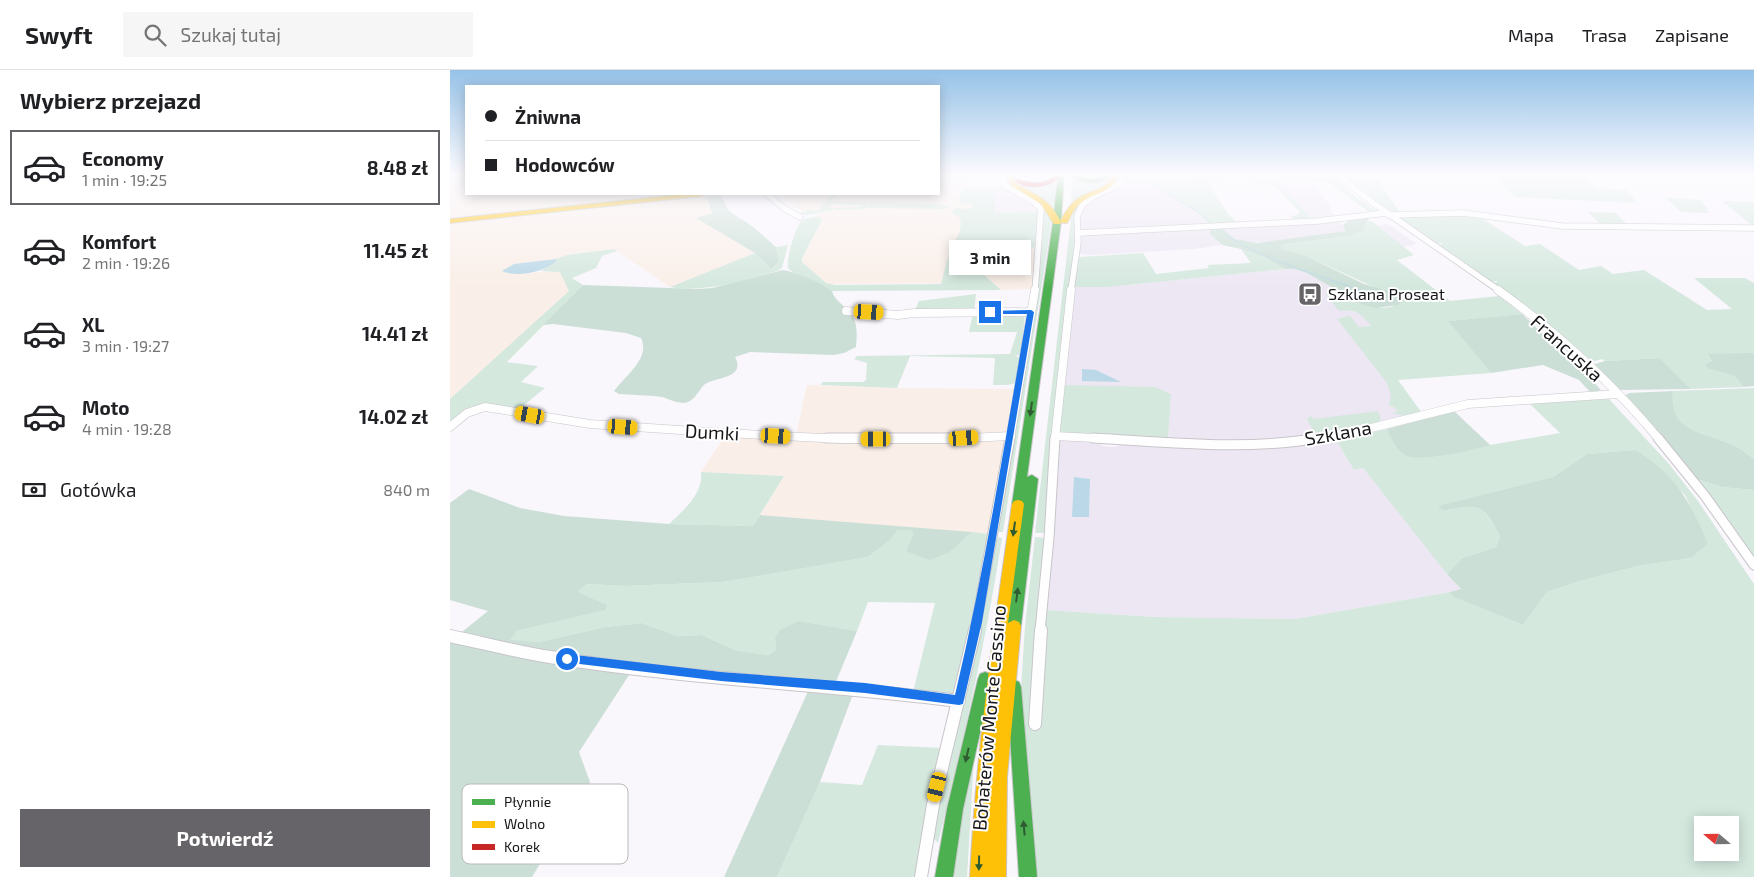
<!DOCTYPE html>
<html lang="pl">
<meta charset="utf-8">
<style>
body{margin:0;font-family:"Exo 2",sans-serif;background:#f6f6f6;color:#202124;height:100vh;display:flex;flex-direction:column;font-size:19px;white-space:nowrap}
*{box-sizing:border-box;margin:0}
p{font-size:16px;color:#757577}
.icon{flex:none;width:28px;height:28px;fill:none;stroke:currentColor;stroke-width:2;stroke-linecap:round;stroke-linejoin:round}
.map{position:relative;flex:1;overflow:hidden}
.sheet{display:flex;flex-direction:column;background:#fff;width:450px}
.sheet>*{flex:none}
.top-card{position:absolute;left:15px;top:15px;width:475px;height:110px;border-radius:0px;box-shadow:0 2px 12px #0003;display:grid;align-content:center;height:110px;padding:0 20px;background:#fff}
.needle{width:32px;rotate:290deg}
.buttons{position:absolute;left:1244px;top:746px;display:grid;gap:10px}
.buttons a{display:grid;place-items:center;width:45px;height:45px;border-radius:0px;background:#fff;box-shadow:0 2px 12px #0003;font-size:25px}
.end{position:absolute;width:22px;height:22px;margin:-11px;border:6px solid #1a73e8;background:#fff;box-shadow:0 0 0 2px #fff}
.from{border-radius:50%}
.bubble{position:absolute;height:35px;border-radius:0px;background:#fff;box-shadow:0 2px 12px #0003;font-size:16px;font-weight:700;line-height:35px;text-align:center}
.car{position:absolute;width:15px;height:30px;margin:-15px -8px;border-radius:6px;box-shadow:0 0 4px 1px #0007;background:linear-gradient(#f5c518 24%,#345 0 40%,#f5c518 0 76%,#345 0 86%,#f5c518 0)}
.top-card b{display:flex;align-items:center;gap:18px;height:48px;font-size:19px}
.top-card b+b{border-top:1px solid #e0e0e0}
.top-card i{width:12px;height:12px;background:#202124}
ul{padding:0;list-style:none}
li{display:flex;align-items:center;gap:15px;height:75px;margin:0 10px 8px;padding:0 10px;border:2px solid transparent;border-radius:0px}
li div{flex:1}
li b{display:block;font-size:19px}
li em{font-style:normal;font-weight:700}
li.on{border-color:#666468}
li>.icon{width:45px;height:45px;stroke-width:1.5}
h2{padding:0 20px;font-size:22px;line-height:60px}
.pay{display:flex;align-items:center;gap:12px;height:55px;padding:0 20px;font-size:19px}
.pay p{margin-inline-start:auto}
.primary-button{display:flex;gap:10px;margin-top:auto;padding:10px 20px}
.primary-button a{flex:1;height:58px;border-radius:0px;background:#666468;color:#fff;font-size:20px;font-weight:700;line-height:58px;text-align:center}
header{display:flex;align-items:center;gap:30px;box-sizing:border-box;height:70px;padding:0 25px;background:#fff;border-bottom:1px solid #e0e0e0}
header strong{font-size:24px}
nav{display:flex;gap:28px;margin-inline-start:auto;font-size:18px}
.search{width:350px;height:45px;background:#f6f6f6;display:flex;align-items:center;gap:12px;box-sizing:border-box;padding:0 18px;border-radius:0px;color:#757577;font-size:19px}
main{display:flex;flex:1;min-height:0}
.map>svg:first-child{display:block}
.built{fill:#ede7f3}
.industrial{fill:#faefe8}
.green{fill:#d4e8de;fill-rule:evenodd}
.forest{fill:#cbdfd6}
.water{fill:#bbd8e8}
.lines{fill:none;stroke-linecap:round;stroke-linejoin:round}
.stream-far1{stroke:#bbd8e8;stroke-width:1}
.stream{stroke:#bbd8e8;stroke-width:2}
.street-far3-casing{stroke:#c8c5ca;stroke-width:7}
.street-far2-casing{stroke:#c8c5ca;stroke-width:9}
.street-far1-casing{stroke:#c8c5ca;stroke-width:11}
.street-casing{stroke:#c8c5ca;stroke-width:14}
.fast-casing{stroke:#c8c5ca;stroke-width:2}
.slow-casing{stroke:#c8c5ca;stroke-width:2}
.jam-casing{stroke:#c8c5ca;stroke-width:2}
.street-far3{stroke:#fefeff;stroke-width:5.5}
.street-far2{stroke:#fefeff;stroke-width:8}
.street-far1{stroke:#fefeff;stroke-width:9}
.street{stroke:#fefeff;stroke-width:12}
.fast{fill:#4caf50;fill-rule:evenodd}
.slow{fill:#ffc107;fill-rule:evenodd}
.jam{fill:#c62828;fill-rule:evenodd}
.oneway{fill:#2f5b32}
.route{fill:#1a73e8}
.labels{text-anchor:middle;stroke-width:4;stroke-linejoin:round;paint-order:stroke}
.far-poi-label{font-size:16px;fill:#171619;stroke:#fff;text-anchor:start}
.street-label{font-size:19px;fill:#171619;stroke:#fff}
.key{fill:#fff;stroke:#b9b9ba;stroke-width:1}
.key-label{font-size:14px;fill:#171619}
</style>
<header>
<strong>Swyft</strong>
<div class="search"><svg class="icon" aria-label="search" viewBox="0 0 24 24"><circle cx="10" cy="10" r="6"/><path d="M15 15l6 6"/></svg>Szukaj tutaj</div>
<nav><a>Mapa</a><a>Trasa</a><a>Zapisane</a></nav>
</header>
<main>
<section class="sheet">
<h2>Wybierz przejazd</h2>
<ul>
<li class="on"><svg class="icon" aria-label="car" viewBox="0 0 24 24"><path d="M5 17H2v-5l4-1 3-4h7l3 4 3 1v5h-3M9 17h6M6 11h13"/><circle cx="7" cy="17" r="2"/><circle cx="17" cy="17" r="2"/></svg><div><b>Economy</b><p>1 min · 19:25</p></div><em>8.48 zł</em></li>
<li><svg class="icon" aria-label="car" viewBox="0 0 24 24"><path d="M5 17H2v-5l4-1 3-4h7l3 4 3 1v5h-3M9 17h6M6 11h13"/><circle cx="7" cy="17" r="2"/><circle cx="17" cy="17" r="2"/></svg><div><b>Komfort</b><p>2 min · 19:26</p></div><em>11.45 zł</em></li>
<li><svg class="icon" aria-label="car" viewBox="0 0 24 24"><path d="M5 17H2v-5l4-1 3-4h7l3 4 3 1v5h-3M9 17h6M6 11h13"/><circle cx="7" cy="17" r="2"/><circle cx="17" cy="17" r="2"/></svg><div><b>XL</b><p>3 min · 19:27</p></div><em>14.41 zł</em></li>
<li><svg class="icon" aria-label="car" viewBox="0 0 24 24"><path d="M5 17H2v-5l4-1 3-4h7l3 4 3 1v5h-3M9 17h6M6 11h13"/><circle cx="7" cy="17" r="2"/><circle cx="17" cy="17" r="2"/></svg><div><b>Moto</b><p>4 min · 19:28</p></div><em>14.02 zł</em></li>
</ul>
<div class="pay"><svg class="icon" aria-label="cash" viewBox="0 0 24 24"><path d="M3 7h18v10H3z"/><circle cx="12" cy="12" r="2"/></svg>Gotówka<p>840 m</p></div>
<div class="primary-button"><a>Potwierdź</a></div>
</section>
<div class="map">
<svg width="1304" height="807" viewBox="0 0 1304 807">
<rect width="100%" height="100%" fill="#f9f6fc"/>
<path class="built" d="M697,105H791L794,107L703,114Z
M795,105H857L881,137L880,139L885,146L864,151L826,111L807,112Z
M677,108L698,113L747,142L761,156L636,162L629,160L630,141L640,130L672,114Z
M554,117L584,132L590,142L545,143V118Z
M884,150L893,155L897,161L819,173L792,171L778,165L770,157Z
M938,154L967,174L953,177L927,155Z
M760,158L768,173L772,175L744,179L640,185L629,184L630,167L634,165Z
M835,199H844L857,203L902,228L959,255L915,266L971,342L927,354L863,366L809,371L718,370L721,324L613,315L624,217H658Z
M610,369L647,372L652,376L665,377L673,374H851L886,370L904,400L913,398L1011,520L845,549L705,547L596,540L607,371Z"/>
<path class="industrial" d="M0,105H16V112L9,119L15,124H188L178,131L0,149Z
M489,105H521L518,118H545L515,145L503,213L381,214L376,213L352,192V188L372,150L370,147H365L367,143L353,142L329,124H489Z
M254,126L258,130L262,143L247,148L305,183L220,217L164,179L117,185L106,189L64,194L78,203L110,201L120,221L0,329V153Z
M587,177L583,218L579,219L551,220L533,203L524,199L514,181Z
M357,315L448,318L565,319L559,360L550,364L346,365Z
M275,366L555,368L539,464L310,445L334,406L251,402Z"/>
<path class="green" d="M555,105H558L559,114L592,130L602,149L553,462H547C565,356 587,253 594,146L593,138L554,113Z
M668,105H673L672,111L630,135L611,290H607L610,291L597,463H585L622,140L669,107Z
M787,105L794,107L756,110L778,144L790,155L761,156L747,142L698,113L768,107H786Z
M795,105C803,105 805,110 811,111L857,105L860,109L826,111L864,151H821L818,147L823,151L843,149L841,146L847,145L850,142L824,115H808Z
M859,105H881L906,127L929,143L922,144L876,111L865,112Z
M890,105H897L902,109L928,110L950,143L938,141Z
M959,105H1135L1146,118L1176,120L1188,133L1065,127L1047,108Z
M623,108L657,110H662L621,132Z
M606,111L605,137L572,118L569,113Z
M514,118H545V143L590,142L587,177L514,181L524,199L532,203L551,220L382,221C369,211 349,210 338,198C336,190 345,158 351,152C356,147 364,147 370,147L372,150L352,188V192L376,213L385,215L491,214C494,203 496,192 500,182C504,171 514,160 510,148L502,143L505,138L518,139L523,137L521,134L510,135L511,131H508Z
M382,124H388L380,131L382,132H420L415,139L383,140L385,138L410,137L412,135L382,134L380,138L383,139L379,142L377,141L357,145L349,144L357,140L368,141Z
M1215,127L1250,130L1259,139L1255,140L1260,143L1231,142Z
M1272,131L1304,132V139H1302L1304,141V157Z
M421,132L489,134L500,137L495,139L417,138Z
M1138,142L1166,143L1178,155L1152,156Z
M1025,144L1075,176L1090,174L1129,200L1151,196L1163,204L1194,200L1257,240L1282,239L1244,208H1295L1304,213V284L1257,285L1262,291L1260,299L1284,306L1294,317L1241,319L1210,288L1155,291L1152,289L1141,292L1087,246L1095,245L1093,244H1086L1044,214L1048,211L1041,212L988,175L993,174L992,173L986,174L946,147Z
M918,151L923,152L964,185L947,190L1000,231L1049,226L1072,244L999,251L1041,303L948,310L971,342L955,346L941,343L947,342L944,337L939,336L941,325L937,313L887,249L902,245L900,246L909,257L921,256C909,242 907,239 889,241L876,224L879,221C898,228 935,249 952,230L856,186L832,179L831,176L835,174L899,166L914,161L915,155Z
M338,175L332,198L327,201C292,210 257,223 220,217L305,183L323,199L329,192L326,177Z
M164,179L167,181L152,186L146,198L122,208L133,215L57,292L88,296L71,312L95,318L68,340L36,336L0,356V329L119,221L110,202L91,201L107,190L106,189L117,185Z
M791,179L814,187L835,199L658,217H624L628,188L630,187L693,183L706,204L759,198L757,195L801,193Z
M526,224L524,242H464L469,231Z
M523,243L575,244L571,284L565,286L571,288L566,313L558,315H543L545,288L460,286L447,318L370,315L373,312H413L416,310L417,293L404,289L407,286L560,284L567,262H519Z
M613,315L705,317L721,324L718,370L610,362L609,359Z
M1304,318V389C1296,383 1288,376 1278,373C1248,361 1218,363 1223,321Z
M1159,329L1219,394L1248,431L1304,514V807H585L571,618L575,556L585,467L597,468L596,540L705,547L845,549L1000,522L1005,527L1073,555L1097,522L1130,511L1188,496L1241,488L1258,474L1235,425L1185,380L1137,384L1103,407L989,436L993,441C1029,433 1032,433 1050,467L1046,477L1012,488L997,504L913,398L904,400L886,370L937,359L946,377L1040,375L1110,363L1079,333ZM1252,755H1280V782H1252Z
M928,341L931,349L927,354L870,365L864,362L857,349L861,346L863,349Z
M251,402L334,406L303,456L219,454C233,441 254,423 251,402Z
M1246,409L1272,417L1304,420V488Z
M448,460H461L500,482L522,462L539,464L524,551L503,626L463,622L485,533L418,532L407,561L349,551L325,568L326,580L318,585L285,580L252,565L227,566L192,553L155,557L89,572L61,571L65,561L156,540L158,535L128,522L137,514L175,516L272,512L309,506L418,487L440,470Z
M546,467L552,468C536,571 513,672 488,773L483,768L482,761L532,552Z
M428,675L493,678L467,807H327L370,712L412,715Z
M524,687L517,807H500Z"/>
<path class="forest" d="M270,124L279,141L302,156L326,177L329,192L322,199L305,183L246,148L262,143L258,130L254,126Z
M904,146L920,147L915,155L914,161L899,166L835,174L831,176L832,179L856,186L914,214L945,223L953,230L948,235L926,238L913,235L857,203L844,199H835L814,187L791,179L772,175L760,164V158L770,157L785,169L808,173L896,161L893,155Z
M333,200C348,203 368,211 382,221C384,230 394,235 400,242C408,251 407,266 406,277L394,283L384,285L300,282L285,287C297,309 263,307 254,315C248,321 244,332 234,333C227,333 218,329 212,327C198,325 183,325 169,324L164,321C175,306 201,288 191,268L176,263L103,254L93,255L133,215L248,219L262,218Z
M1072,244L1141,309L1151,320L1141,323L1129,310L1093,295L1041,303L998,251Z
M1301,283L1304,284V316L1294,317L1284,306L1260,299L1255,295L1262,291L1257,284Z
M1210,288L1241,319L1171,320L1167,319L1142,295L1155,291Z
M1223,321C1219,362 1249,361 1278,373C1288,376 1296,383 1304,389V420L1272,417L1246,409L1175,326L1179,323Z
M1004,341L1040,375C1023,380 968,393 955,385C945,379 941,368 937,359Z
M1185,380C1226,405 1240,431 1258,474L1241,488L1188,496L1130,511L1097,522L1073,555L1004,527L1000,522L1011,519L997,504L1012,488L1046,477L1050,467C1033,433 1029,433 993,441L988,436L1103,407L1137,384Z
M19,419L70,438L114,446L219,454L303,456L310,445L522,462L500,482L479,490L456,481L464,464L461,460H448L440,470L418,487L309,506L272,512L175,516L137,514L128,522L158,535L156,540L66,561L61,570L89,572L155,557L192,553L227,566L252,565L285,580L318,585L326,580L325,568L330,560L349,551L407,561L385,614L185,595L7,566L38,541L0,530V433Z
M0,567L183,599L129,682L140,712L82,807H0Z
M360,617L405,619L370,712L327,807H274Z"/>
<path class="water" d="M106,189L107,190C96,202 67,208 52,201L64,194Z
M632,299L646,300L671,312L632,311Z
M624,407L640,409L639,447H622Z"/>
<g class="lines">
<path class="stream-far1" d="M695,105L703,116L747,141L762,155
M766,159C810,189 863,203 912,221"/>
<path class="stream" d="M908,220L915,222"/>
<g class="street-far3-casing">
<path id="street-far3" d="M553,105L552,111L554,115L583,131L591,139L585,221
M887,105L923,133L1050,221
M317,124L335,139L350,147
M938,145L1013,143L1112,156L1304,158
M628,163L868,151L936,143
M621,221L628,172L627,147L632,135L642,127L670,114L675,105"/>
</g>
<g class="street-far2-casing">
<path id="street-far2" d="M1048,220C1108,263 1162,313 1209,369
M396,241L448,245L464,243L581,242
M0,357L17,343L35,337L140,354L275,363L393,369H495L561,366
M605,366L664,369
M560,369L585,220
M605,369L621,220
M859,369L905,362L1018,334L1167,324"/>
</g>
<g class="street-far1-casing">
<path id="street-far1" d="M377,368H513
M643,368C717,372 795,381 869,368
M1208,368L1255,426L1304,495
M525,561L560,368
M590,561L599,468L605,368"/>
</g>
<g class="street-casing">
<path id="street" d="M0,566C34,573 67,582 100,587C236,609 373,614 509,631
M585,654L591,560
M471,807L483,735L525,560"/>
</g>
<g class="fast-casing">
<path id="fast" d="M608,105H614L611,152L577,407L582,405L588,409L571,556L569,560L564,562L559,560L557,556L573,436L568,438L564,437L562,434L603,152Z
M620,105C628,105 635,109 644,109C651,109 656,105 663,105C651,116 632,115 620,105Z
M535,602L540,604L542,609L513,739L503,807H485L497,739L528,609L530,604Z
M564,610L569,612L571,617L587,807H569L557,617L559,612Z"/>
</g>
<g class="slow-casing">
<path id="slow" d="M558,105H564L565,113C586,125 600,129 611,152L610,154H604L591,134L560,115Z
M663,105H669C663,123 644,122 631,133C624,138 621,146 617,153H611L610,151C615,143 620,134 627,129C639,120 657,120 663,105Z
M235,124H255L252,126L0,153V149Z
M568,430L572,431L574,434L558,553L564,550L569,552L571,556L557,707L556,807H538L540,756L538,807H520C526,682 544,558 562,434L564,431Z"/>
</g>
<g class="jam-casing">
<path id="jam" d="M605,105H612C600,118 579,121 564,111L567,109C581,113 594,116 605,105Z"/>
</g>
<use href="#street-far3" class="street-far3"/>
<use href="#street-far2" class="street-far2"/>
<use href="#street-far1" class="street-far1"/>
<use href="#street" class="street"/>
<use href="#fast" class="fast"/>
<use href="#slow" class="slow"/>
<use href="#jam" class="jam"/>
</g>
<defs><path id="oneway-solid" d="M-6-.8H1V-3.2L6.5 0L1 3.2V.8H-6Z" transform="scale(1.25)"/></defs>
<g class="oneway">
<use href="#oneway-solid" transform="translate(581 339) rotate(98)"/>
<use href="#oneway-solid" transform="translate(564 459) rotate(98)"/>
<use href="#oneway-solid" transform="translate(567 525) rotate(-83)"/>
<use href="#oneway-solid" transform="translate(517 685) rotate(103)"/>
<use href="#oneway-solid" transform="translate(574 758) rotate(-95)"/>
<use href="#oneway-solid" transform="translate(529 793) rotate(91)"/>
</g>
<linearGradient id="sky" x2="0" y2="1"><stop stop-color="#96c2e8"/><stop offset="0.48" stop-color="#fcfbfe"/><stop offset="1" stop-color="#fcfbfe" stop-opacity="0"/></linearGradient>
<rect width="1304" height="218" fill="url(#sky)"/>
<path class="route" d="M581,240L584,242L532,552L513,634L509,635L415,623L271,611L113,592L112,589L113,585L117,584L271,602L415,613L505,625C535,499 555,371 577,244H540L537,242L540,241Z"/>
<defs>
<g id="bus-square" transform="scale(1.25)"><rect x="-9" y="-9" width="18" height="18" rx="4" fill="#666468" stroke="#fff"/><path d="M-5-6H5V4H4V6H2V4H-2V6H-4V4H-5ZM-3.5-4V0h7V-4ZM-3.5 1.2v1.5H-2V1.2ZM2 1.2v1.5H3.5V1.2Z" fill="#fff"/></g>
</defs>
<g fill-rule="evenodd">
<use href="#bus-square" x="860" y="224"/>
</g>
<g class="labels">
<g class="far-poi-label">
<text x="878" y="230">Szklana Proseat</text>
</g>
<g class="street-label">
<text transform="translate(1117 278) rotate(42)" y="7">Francuska</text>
<text transform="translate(262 362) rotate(3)" y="7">Dumki</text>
<text transform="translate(888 363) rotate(-10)" y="7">Szklana</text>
<text transform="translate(539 648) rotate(-85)" y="7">Bohaterów Monte Cassino</text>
</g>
</g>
<rect x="12" y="714" width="166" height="80" rx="8" class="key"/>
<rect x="22" y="729" width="23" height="6" fill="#4caf50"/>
<rect x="22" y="751" width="23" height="7" fill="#ffc107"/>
<rect x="22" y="774" width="23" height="6" fill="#c62828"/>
<g class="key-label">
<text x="54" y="737">Płynnie</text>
<text x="54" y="759">Wolno</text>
<text x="54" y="782">Korek</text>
</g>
</svg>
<div class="buttons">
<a><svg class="needle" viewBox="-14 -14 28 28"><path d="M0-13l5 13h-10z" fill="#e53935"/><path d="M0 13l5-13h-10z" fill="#757577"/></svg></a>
</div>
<i class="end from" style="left:117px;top:589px"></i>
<i class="end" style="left:540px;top:242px"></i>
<div class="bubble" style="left:499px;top:170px;width:82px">3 min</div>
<i class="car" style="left:419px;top:242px;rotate:93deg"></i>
<i class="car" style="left:80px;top:345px;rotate:280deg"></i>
<i class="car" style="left:173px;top:357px;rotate:94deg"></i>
<i class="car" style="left:326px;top:366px;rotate:93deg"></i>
<i class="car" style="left:514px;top:368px;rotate:86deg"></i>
<i class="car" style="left:426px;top:369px;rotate:270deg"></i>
<i class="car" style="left:487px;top:717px;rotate:194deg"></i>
<div class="top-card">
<b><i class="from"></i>Żniwna</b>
<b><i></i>Hodowców</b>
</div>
</div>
</main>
